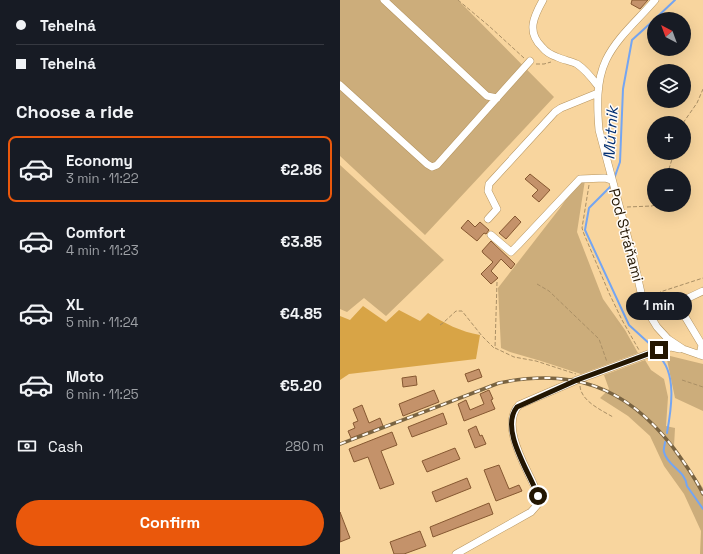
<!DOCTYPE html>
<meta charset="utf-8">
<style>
body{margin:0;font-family:"Space Grotesk",sans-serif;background:#242831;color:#f1f3f6;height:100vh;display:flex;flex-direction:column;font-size:15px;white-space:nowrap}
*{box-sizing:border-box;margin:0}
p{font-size:13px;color:#9ea1a6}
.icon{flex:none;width:22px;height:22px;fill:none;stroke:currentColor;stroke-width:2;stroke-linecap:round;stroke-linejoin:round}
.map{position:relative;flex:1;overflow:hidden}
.drawer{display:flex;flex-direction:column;background:#171b24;width:340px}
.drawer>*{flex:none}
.banner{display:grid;align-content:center;height:88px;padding:0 16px;background:#171b24}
.needle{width:26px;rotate:319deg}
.buttons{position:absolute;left:307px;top:12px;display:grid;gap:8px}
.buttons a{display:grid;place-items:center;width:44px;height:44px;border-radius:50%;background:#171b24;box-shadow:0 4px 16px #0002;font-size:20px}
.end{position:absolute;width:18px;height:18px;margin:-9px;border:5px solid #231602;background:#fff;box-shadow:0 0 0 2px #fff}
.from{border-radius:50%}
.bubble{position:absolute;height:28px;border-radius:14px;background:#171b24;box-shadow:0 4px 16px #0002;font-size:13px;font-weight:700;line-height:28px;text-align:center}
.banner b{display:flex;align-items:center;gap:14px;height:38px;font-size:15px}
.banner b+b{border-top:1px solid #363941}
.banner i{width:10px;height:10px;background:#f1f3f6}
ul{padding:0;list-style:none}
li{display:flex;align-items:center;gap:12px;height:66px;margin:0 8px 6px;padding:0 8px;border:2px solid transparent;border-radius:8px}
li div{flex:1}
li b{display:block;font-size:15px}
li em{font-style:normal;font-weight:700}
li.current{border-color:#ea580c}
li>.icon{width:36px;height:36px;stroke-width:1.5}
h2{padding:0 16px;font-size:18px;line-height:48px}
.pay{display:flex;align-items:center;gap:10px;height:44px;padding:0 16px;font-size:15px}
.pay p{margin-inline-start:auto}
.cta{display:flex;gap:8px;margin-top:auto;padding:8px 16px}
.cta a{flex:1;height:46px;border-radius:24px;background:#ea580c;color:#fff;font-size:16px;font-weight:700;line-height:46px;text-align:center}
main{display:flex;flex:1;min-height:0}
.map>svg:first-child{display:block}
.green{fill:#ccad7b}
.forest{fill:#d8a446}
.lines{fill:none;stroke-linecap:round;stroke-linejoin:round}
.stream{stroke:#74a5f2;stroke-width:2}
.building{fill:#c4926a;stroke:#865831}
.minor-casing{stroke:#b69560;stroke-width:8}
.path{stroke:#aa8f65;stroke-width:1;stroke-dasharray:4 2;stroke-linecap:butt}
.minor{stroke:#fff;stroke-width:7}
.rail-casing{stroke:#796341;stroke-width:3.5}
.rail{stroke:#fffbf6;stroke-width:2;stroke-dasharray:6;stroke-linecap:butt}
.route{stroke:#231602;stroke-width:5}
.labels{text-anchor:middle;stroke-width:3;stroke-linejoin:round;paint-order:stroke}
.street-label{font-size:15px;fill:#231602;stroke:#fffbf6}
.water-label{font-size:16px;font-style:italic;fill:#033073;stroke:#fffbf6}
</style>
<main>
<section class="drawer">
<div class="banner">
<b><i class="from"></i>Tehelná</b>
<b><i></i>Tehelná</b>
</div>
<h2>Choose a ride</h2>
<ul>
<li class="current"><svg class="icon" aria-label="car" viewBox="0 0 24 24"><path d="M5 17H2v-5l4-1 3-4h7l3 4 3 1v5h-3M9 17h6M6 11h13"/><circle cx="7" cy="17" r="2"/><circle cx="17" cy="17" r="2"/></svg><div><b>Economy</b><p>3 min · 11:22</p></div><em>€2.86</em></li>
<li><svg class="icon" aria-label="car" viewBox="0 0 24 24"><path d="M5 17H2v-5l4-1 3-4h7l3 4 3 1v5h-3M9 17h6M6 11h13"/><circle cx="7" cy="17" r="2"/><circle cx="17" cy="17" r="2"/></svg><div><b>Comfort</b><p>4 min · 11:23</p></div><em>€3.85</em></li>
<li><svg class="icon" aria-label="car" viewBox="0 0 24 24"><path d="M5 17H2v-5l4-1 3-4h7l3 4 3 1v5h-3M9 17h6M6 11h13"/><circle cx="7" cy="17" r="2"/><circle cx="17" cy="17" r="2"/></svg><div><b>XL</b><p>5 min · 11:24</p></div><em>€4.85</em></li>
<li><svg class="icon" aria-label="car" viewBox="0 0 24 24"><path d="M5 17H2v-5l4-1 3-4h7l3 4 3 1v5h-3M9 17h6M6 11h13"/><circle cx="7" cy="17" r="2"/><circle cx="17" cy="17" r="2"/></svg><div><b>Moto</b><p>6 min · 11:25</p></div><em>€5.20</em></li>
</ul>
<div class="pay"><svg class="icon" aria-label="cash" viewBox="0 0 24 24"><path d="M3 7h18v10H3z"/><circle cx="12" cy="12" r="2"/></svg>Cash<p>280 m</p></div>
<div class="cta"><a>Confirm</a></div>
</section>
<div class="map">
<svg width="363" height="554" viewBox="0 0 363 554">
<rect width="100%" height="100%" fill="#f8d59e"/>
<path class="green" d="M0,0H118L214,97L85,235L0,156Z
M0,165L104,260L46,316L24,298L7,312L0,309Z
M245,180L237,232L263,299L285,330L298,353L241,374L201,361L170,352L161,348L158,288L220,208L238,182Z
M326,355L363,364V411L335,398Z
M305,360L311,370L324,379L328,397L326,426L335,428L334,447L363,488V554H360L361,531L344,494L324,466L310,436L288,416L260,398L269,389L264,375Z"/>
<path class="forest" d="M23,306L46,322L59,310L80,321L88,313C104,323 121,332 140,335L136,359L9,374L0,380V316L10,320Z"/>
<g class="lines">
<path class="stream" d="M315,19L335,0
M274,179L280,162L283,89L292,40L314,20
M272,185L249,208L245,230L289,325L312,346
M317,355C338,371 331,411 327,433
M325,442C325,445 323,449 324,452C327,466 346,471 347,486L363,509"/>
</g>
<path class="building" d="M292,0H308L300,9L291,4Z
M190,174L210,190L199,202L192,196L198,190L185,179Z
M175,216L181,222L166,239L159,233Z
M128,220L135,227L140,222L149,230L146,234L144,233L137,241L121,228Z
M151,241L175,264L171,269L161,259L151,271L158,278L151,284L141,274L153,262L143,253L142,251Z
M139,369L142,377L128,382L125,374Z
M76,376L77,385L63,387L62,378Z
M94,390L99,402L63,416L59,404Z
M149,390L153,399L151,400L155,409L124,421L118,404L126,400L130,410L144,404L140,394Z
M22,405L29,423L40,418L43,426L11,438L8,431L15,428L13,423L18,421L13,409Z
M103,413L107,424L72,437L68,427Z
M136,426L140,436L142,435L146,444L135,448L128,430Z
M52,432L57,445L41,451L54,484L40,489L28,457L14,462L9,449Z
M115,448L120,459L87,472L82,461Z
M159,465L169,489L179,485L182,491L156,501L144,470Z
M127,478L131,488L96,502L92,492Z
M149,503L153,514L93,537L90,527Z
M0,512L10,538L0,542Z
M80,531L86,546L64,554H54L50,542Z"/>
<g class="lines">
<g class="minor-casing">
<path id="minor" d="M44,0L147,96L157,98
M203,0C194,16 186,32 202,47C206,52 211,55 217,57C223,60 231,61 237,64C246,70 252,78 258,86
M315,0C299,19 277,37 266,60C256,81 257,107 259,130L294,261L302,297L306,309L317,327L328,339L343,349L363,356
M0,85L87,164L92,167L97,165L190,61
M148,219L157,209L148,191L149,184L215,112L221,108L258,93
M151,235L171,252L178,245L240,179L265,178L271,180
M360,355L362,345L344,315L341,307L346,299L363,291
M116,554L191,512L198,504C200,496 195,488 192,481C183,462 161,424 179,405L237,380L319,350L331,347L340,349"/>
</g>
<path class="path" d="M118,0L149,26L184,58
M196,64H204L211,62
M343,123L357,103L363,89
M327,175L334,153
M249,185L242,228L244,234L269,293L282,320L299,350
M287,207L312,206L314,205
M157,282L155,348L174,357L196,361L236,374
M197,284L209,291L259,339L267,362
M312,305L320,292L363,278
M100,325L103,323L116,311H122L142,336L154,348
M342,380L363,387
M240,386C241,401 261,410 273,417"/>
<use href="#minor" class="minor"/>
<g class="rail-casing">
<path id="rail" d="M0,444L159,383C232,368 285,386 332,446C343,461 355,477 363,494"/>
</g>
<use href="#rail" class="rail"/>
</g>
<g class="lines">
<path class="route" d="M198,496C190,473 159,429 177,407L237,380L319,350"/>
</g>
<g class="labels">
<g class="street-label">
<text transform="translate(286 235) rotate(75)" y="5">Pod Stráňami</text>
</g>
<g class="water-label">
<text transform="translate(270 133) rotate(-86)" y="6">Mútnik</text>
</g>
</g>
</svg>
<div class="buttons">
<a><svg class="needle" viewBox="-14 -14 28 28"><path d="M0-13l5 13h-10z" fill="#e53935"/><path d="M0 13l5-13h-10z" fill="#9ea1a6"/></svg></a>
<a><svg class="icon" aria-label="layers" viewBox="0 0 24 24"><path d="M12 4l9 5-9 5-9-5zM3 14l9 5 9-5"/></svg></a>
<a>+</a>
<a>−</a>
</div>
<i class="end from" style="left:198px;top:496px"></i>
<i class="end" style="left:319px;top:350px"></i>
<div class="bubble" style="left:286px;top:292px;width:66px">1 min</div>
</div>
</main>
